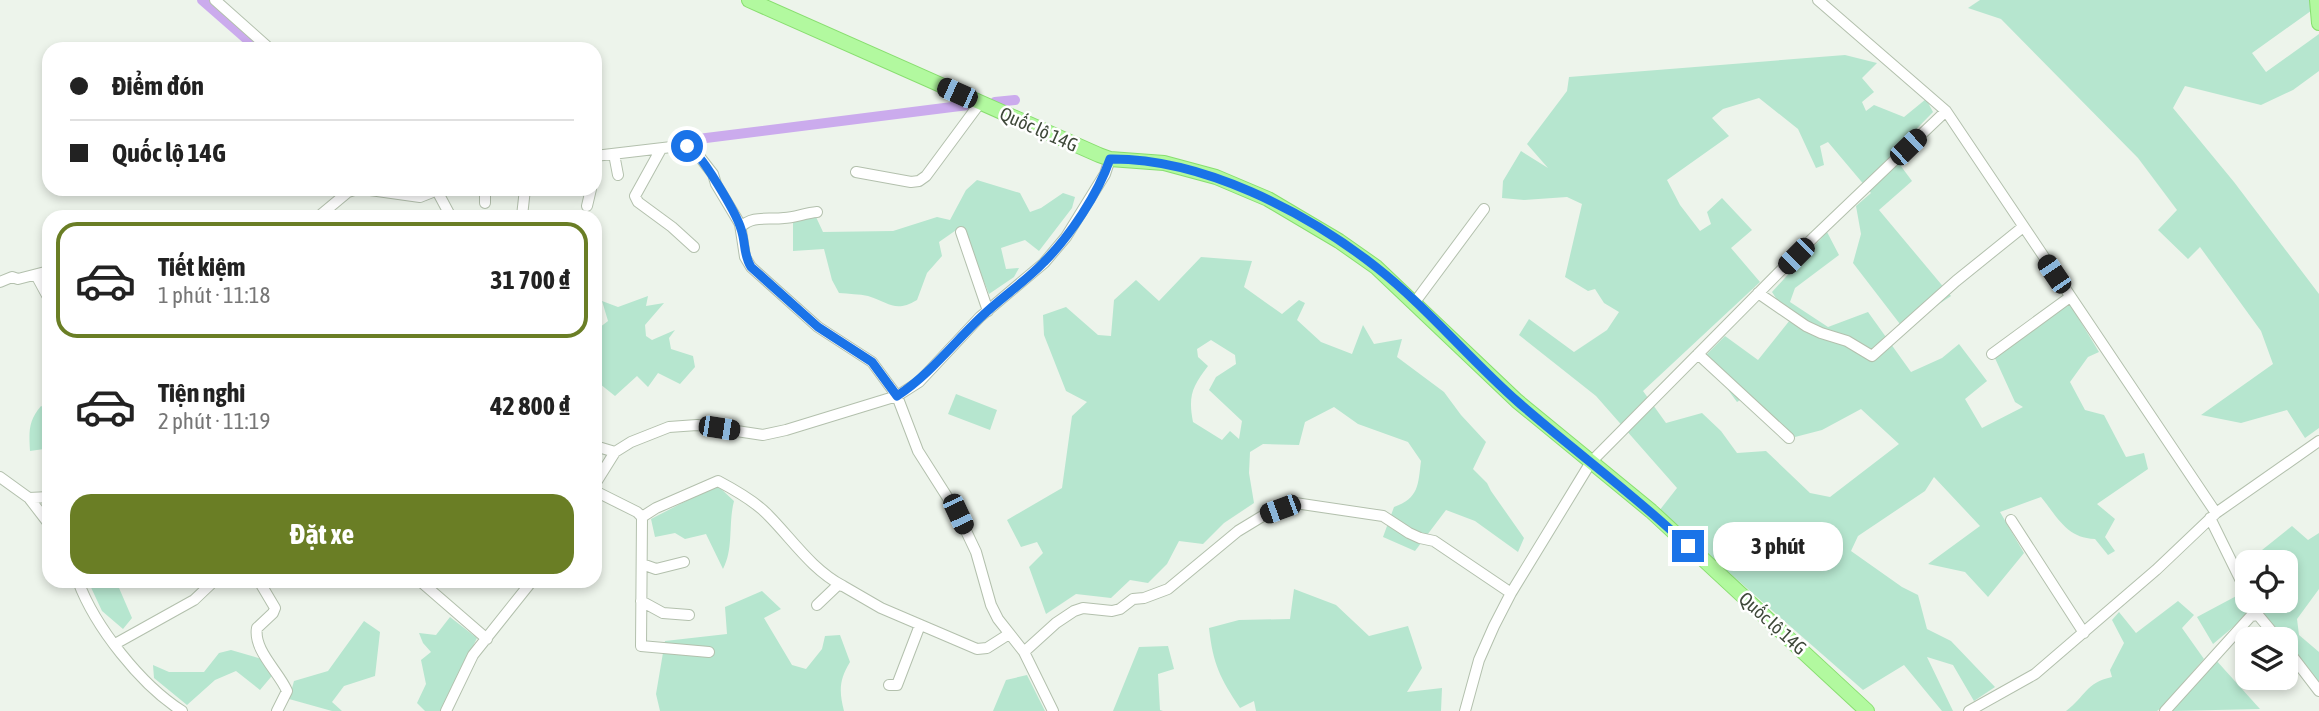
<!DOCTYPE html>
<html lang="vi">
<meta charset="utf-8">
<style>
body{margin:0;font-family:"Asap Condensed",sans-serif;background:#f2f2f2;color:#222;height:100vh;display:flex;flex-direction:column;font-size:26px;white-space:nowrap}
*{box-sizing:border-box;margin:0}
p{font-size:23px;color:#767676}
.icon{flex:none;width:38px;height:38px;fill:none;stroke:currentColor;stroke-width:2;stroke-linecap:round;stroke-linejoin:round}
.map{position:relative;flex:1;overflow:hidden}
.details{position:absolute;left:42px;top:210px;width:560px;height:378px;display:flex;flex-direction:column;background:#fff;border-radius:21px;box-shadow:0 4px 10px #0003}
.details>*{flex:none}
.banner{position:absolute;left:42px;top:42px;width:560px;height:154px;border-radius:21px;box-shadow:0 4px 10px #0003;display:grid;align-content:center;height:154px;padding:0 28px;background:#fff}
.fabs{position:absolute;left:2235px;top:550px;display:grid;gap:14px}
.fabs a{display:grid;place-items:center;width:63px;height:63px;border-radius:14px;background:#fff;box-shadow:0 4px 10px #0003;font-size:35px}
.end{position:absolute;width:32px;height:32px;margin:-16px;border:9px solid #1a73e8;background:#fff;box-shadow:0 0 0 4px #fff}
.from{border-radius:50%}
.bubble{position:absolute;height:49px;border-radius:21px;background:#fff;box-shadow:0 4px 10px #0003;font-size:23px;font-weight:700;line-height:49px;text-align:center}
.car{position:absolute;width:21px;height:42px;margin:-21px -10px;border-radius:9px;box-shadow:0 0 5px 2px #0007;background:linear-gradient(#222 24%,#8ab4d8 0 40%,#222 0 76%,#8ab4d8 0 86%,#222 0)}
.banner b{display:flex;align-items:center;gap:24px;height:66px;font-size:26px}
.banner b+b{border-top:2px solid #e0e0e0}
.banner i{width:18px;height:18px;background:#222}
ul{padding:12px 0 0;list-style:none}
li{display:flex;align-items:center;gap:21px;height:116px;margin:0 14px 10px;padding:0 14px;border:4px solid transparent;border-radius:21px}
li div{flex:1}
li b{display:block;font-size:26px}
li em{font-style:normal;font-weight:700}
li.current{border-color:#6a7e25}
li>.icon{width:63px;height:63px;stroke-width:1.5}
.primary-button{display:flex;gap:14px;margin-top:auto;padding:14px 28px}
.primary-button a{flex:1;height:80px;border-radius:21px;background:#6a7e25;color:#fff;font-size:28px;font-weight:700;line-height:80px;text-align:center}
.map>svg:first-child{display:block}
.green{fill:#b6e6cf;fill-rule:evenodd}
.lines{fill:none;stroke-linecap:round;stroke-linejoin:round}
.canal{stroke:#cbabed;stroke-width:10}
.minor-casing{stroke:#b3c0ad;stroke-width:12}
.major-casing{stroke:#88de6f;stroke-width:16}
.minor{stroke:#fff;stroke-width:10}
.major{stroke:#b2f99f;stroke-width:14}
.route{stroke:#1a73e8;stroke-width:9}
.labels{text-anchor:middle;stroke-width:5;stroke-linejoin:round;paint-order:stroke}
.street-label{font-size:19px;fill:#3e4839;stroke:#fff}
</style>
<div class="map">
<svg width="2319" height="711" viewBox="0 0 2319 711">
<rect width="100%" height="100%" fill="#edf4eb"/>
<path class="green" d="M1980,0H2309L2315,8L2252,53L2266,72L2319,34V71L2293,90L2261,105L2185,86L2173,108L2234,182L2319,294V428L2305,438L2287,410L2241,423L2201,415L2273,364L2261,331L2200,247L2188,259L2158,230L2177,210L2138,158L2001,19L1968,8Z
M1845,55L1877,63L1862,78L1874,92L1862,102L1866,111L1874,105L1904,117L1926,99L1933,112L1892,154L1912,181L1879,210L1951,296L1903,328L1853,263L1861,234L1856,206L1871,193L1828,142L1820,146L1824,165L1816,168L1798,129L1759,98L1723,109L1712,118L1729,136L1667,180L1680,205L1700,231L1711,224L1707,212L1722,198L1752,230L1731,248L1760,282L1643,391L1666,423L1702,413L1721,431L1737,453L1766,451L1810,493L1830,497L1899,444L1861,409L1822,430L1795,437L1746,396L1737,402L1704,357L1725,336L1758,360L1790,320L1772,292L1827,232L1839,255L1795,288L1790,302L1828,327L1868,312L1911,372L1942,358L1959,344L1987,381L1965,399L1982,428L2023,407L2015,402L1994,356L2065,296L2099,352L2088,357L2070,382L2085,410L2104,415L2126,457L2144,453L2148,469L2097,504L2115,519L2105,537L2115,551L2108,555L2095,539C2067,538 2058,518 2041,497L2000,512L2024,553L1988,597L1965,572L1928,564L1980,526L1934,477L1925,491L1858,536L1851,551L1902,587L1918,595L1927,629L1951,641L1995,687L1974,701L1953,665L1927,657L1953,711H1942L1904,665L1863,690L1659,511L1677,488L1596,396L1519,335L1529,319L1574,352L1607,330L1619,312L1604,303L1595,289L1588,291L1565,277L1582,204L1567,197L1524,200L1502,198L1503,181L1521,151L1548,168L1527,144L1567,91L1569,77Z
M977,180L1020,193L1030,212L1041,208L1063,193L1075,197L1072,208L1039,251L1025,240L1001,248L1006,269L1019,268L1014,277L989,294L962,226L939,242L942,256L927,273L917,300C895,313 890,303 868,296C859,294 849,294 839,293L832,280L824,249L793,251V222L816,217L823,232L893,231L937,217L950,220L966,190Z
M1201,257L1252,261L1244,287L1282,314L1299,300L1305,303L1297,320L1321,342L1352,354L1363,325L1374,344L1402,339L1397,357L1444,392L1461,415L1486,442L1473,469L1487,483L1491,491L1524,538L1518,552L1475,521L1446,510L1415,551L1383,537L1394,507C1419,498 1418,485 1421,461L1408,442L1358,424L1334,407L1305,422L1299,445L1263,444L1250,452L1249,473L1254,503L1224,523L1203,544L1179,541L1167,564L1148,583L1130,580L1111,598L1076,594L1046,614L1029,567L1043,553L1037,542L1021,547L1007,520L1062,488L1072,416L1087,402L1066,391L1044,335L1043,315L1066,307L1098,335L1111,336L1114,300L1136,280L1159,301ZM1211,340L1235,355L1236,364L1216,377L1209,390L1242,421L1239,439L1230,431L1222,440L1193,422C1188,396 1192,387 1208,366L1198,357L1197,349Z
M648,296L646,306L664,303L645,325L646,336L652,340L675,330L669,338L671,349L693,356L695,367L680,384L658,373L648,387L637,376L615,396L595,380V331L608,321L602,301L618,307Z
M956,394L997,410L990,430L948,414Z
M41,406L49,410V437L44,449L30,451C29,432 28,421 41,406Z
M713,487H719L734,501C728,524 734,548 723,569L706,534L685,539L675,533L655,537L651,519Z
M2292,526L2308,540L2319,533V589L2297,619L2299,635L2319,652V684L2286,642V639H2283L2257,607L2213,644L2197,617L2242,593L2236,571L2247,562V600H2286V562H2247Z
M88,581H116L132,618L123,629L102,611Z
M1294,589L1336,605L1369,636L1408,626L1422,668L1407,692L1442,688L1441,711H1256L1254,701L1240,708C1220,678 1213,664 1209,628L1239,620L1290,619Z
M762,591L781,609L764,618L792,665L806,669L822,649L825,636L840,635L850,662C839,680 839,691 844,711H660L656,694L665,641L727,634L725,607Z
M2178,601L2194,615L2182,628L2204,659L2161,708L2157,711H2066C2086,696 2085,683 2112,677L2110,670L2124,643L2112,620L2119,612L2136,633Z
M450,617L477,638L441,711H425L417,703L426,684L421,660L431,652L423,643L419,633L436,635Z
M364,621L380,632L375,676L344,686L332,702L342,711H332L289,699L294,681L328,671Z
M1168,646L1174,669L1158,674L1160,710L1163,711H1113L1139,647Z
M231,650L262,659L276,671L260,690L236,671L215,680L187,705L154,678L153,665L169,672H204L219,653Z
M2215,659L2260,709L2171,711Z
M1027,675L1045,711H993L1006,680Z"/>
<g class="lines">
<path class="canal" d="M202,0L258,49
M995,102L1015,100
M690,140L968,105"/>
<g class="minor-casing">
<path id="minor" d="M215,0L270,49
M1818,0L1946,111L2216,513
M661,149L635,196L638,202L672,227L694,247
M614,154L618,175
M595,156L680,146L692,147L713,174L716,184L740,224L745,257L751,267L818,327L872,362L897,396L918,451L958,514L976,552L991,605L998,619L1024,652L1053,711
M856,172L911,182L919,181L926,176L980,103
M363,189L420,197L440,189
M436,189L451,217
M525,189L522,216L525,217
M485,203V189
M587,206L591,189
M318,217L348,192L357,189
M741,227C752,215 768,220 784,218C794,218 805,213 817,212
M961,232L988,311
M36,275L49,299
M0,282L12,277L18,279L49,271
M1758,293L1806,326L1821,333L1847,341L1872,356L1956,281L2023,227
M1415,302L1484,209
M1698,354L1789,438
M1992,354L2070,297
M595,446L615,452L631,442L669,427L697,425L763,435L786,430L897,396L919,382L980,317L1044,263L1066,237L1105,174L1110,159
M0,477L29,498L49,524
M595,484L615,452
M595,491L637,512L642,517L641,646L709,652
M29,498L49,497
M642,517L656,508L718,481C735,490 755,501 768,515C792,539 811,569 843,586
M2210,518L2247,593
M2011,520L2084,633
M642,564L656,569L684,562
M78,581C95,627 141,685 182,711
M259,581L275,608L273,613L257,628C253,650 279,672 287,691L277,711
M420,581L487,639
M2251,600L2254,615
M641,601L663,613L689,615
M817,605L838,585L843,586L881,608L977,649L987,648L1009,634
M115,644L194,600L214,581
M2286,648L2319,691
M1024,652L1056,623L1074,611L1083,608L1112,611L1120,609L1133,599L1144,598L1168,589L1238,531L1266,514L1295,503L1383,516L1409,533L1420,538L1434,541L1511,593
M889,685H897L920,625
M446,711L473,655L532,581
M1465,711L1479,660L1494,626L1511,593L1591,462L1814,237L1946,111
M1969,711L2035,674L2156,570L2216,513L2319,441
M2165,711L2251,616L2258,615L2278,639"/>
</g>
<g class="major-casing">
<path id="major" d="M749,0L1099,155L1110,159L1164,163L1216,177L1268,199L1339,241L1376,267L1517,401L1651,511L1867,711
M2317,0L2319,23"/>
</g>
<use href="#minor" class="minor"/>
<use href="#major" class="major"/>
</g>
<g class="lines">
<path class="route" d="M687,146C700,150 737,215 741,229C746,243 743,254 751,267L818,327L872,362L897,396C929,375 952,345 979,319C999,299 1024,283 1044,262C1070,236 1098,194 1110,159C1202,158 1305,211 1376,267C1427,307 1469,359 1518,402C1574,451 1634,494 1688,546"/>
</g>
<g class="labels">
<g class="street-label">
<text transform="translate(1039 129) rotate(24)" y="7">Quốc lộ 14G</text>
<text transform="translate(1773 623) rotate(42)" y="7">Quốc lộ 14G</text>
</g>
</g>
</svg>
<div class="fabs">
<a><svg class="icon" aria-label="locate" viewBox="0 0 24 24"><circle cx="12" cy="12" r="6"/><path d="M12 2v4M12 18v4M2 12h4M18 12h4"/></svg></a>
<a><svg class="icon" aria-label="layers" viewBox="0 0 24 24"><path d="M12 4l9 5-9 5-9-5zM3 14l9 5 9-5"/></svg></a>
</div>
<i class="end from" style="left:687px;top:146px"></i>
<i class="end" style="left:1688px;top:546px"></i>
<div class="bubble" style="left:1713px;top:522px;width:130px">3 phút</div>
<i class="car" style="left:957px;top:93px;rotate:294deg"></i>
<i class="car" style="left:1908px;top:147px;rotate:46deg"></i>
<i class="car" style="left:1796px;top:256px;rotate:225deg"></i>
<i class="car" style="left:2054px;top:274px;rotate:326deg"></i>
<i class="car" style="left:719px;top:428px;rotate:99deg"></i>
<i class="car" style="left:1280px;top:509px;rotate:250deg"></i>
<i class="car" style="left:958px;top:514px;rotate:155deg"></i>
<div class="banner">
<b><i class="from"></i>Điểm đón</b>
<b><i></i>Quốc lộ 14G</b>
</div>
<section class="details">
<ul>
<li class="current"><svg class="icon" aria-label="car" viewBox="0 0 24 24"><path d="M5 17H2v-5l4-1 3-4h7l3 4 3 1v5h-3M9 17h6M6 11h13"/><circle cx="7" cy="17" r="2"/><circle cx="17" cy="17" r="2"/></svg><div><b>Tiết kiệm</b><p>1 phút · 11:18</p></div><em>31 700 ₫</em></li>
<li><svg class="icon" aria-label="car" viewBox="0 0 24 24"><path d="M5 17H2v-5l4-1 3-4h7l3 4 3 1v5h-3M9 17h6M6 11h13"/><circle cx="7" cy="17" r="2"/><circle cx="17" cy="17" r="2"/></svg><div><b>Tiện nghi</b><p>2 phút · 11:19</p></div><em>42 800 ₫</em></li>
</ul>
<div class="primary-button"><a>Đặt xe</a></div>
</section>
</div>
